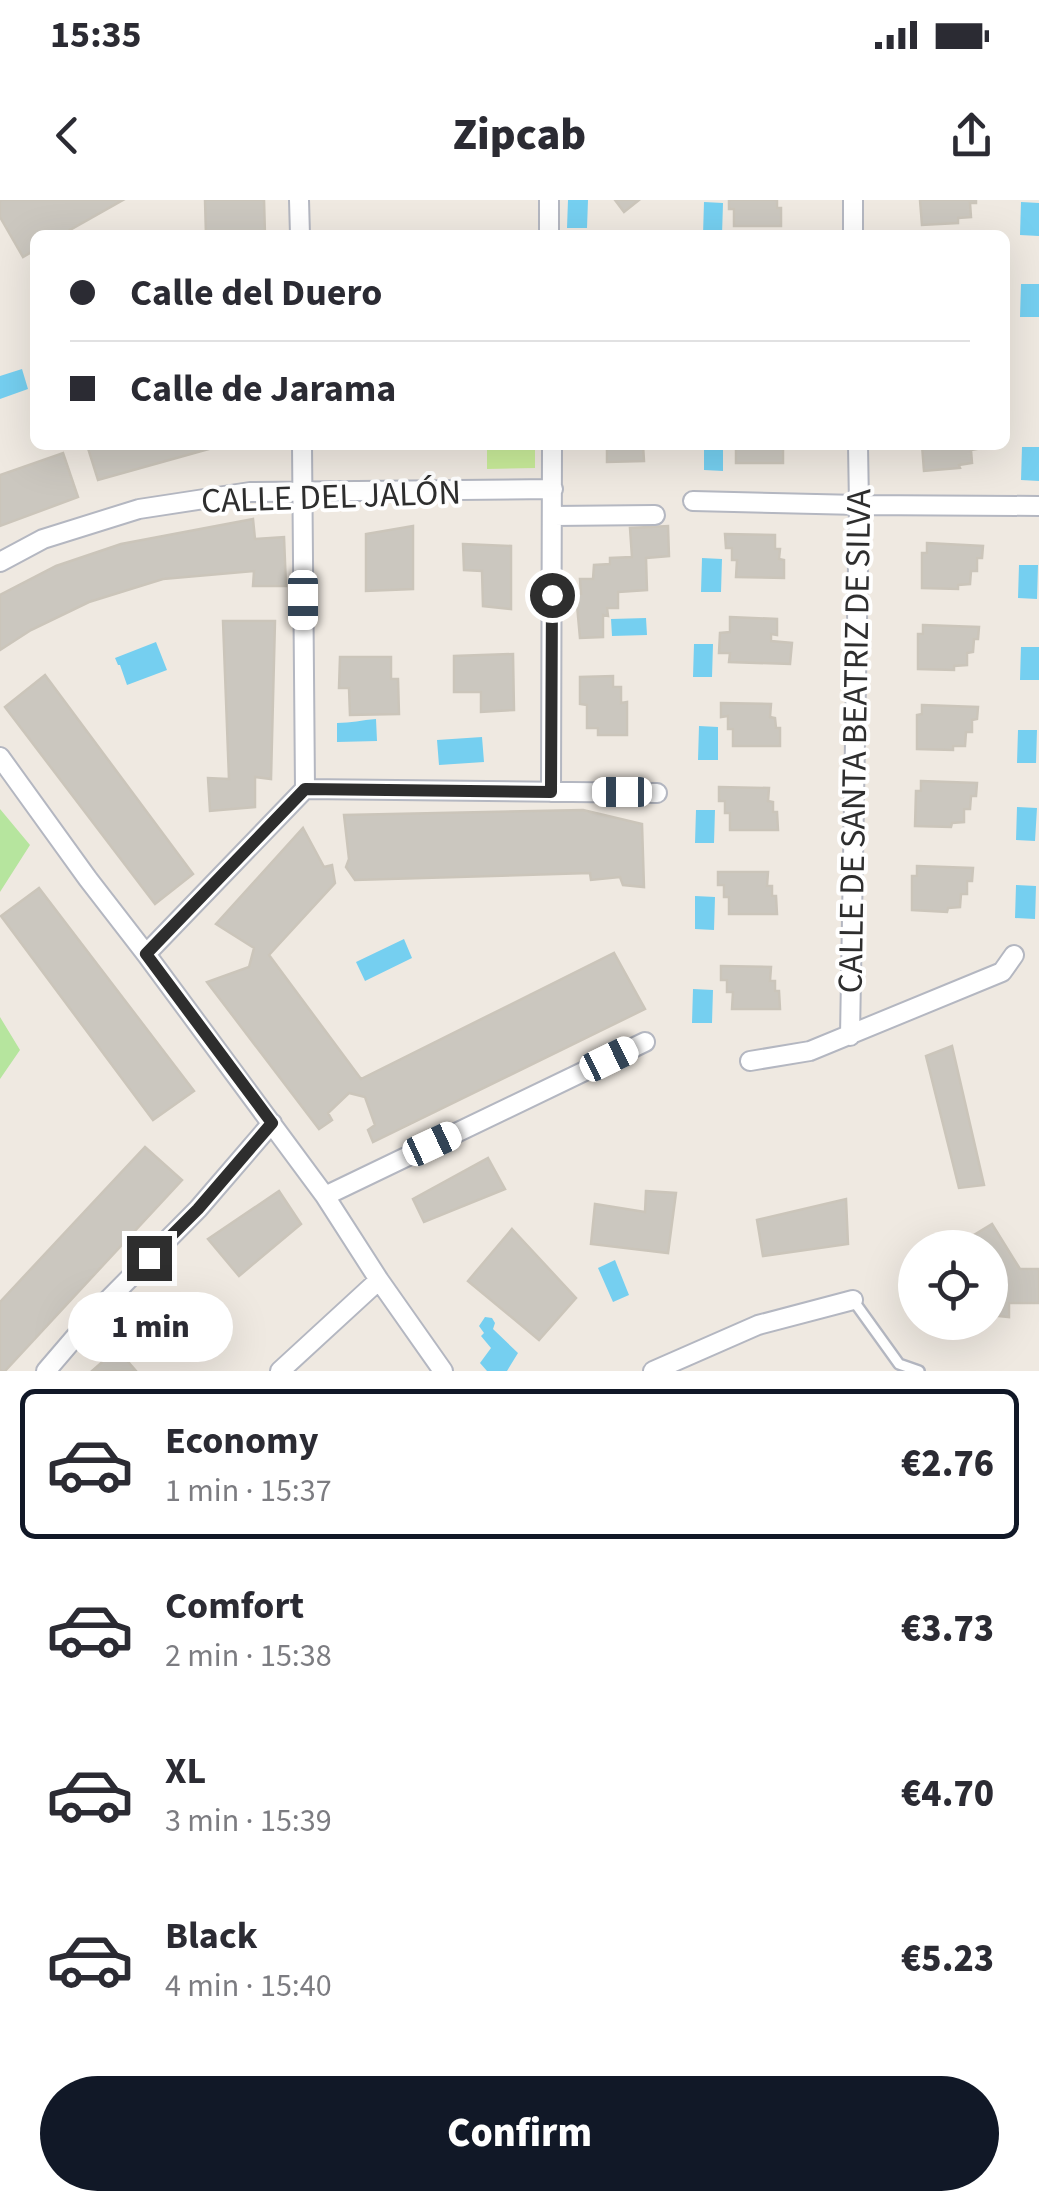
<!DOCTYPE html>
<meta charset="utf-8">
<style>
body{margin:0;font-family:"Source Sans 3",sans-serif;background:#f2f2f3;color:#2b2b33;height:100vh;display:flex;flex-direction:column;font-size:38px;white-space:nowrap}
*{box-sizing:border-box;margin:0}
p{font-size:32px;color:#7c7c81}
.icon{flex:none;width:55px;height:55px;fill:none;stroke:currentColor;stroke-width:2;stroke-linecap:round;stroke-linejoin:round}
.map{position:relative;height:1171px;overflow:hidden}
.sheet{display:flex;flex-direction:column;background:#fff;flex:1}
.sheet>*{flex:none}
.banner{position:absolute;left:30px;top:30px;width:980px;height:220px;border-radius:15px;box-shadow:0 10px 40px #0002;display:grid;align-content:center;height:220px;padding:0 40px;background:#fff}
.tools{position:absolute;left:898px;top:1030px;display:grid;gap:20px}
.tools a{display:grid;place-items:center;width:110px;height:110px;border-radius:50%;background:#fff;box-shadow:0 10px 40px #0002;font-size:50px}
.end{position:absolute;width:45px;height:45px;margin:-22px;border:12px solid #2e2e2e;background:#fff;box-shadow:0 0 0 5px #fff}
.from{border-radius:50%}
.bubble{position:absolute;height:70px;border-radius:35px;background:#fff;box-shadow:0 10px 40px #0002;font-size:32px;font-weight:800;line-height:70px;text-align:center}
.car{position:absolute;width:30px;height:60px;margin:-30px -15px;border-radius:12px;box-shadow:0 0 8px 2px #0007;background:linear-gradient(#fff 24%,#345 0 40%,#fff 0 76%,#345 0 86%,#fff 0)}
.banner b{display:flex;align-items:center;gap:35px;height:95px;font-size:38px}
.banner b+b{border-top:2px solid #e1e1e2}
.banner i{width:25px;height:25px;background:#2b2b33}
ul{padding:18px 0 0;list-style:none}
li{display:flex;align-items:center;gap:30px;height:150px;margin:0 20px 15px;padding:0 20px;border:5px solid transparent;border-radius:15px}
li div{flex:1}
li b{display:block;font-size:38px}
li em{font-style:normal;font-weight:800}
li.active{border-color:#111827}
li>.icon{width:90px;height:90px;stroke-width:1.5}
.action{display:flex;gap:20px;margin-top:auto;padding:20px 40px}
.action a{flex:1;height:115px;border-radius:60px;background:#111827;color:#fff;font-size:40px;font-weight:800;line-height:115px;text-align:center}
.status{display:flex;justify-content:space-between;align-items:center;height:70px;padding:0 50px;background:#fff;direction:ltr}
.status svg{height:28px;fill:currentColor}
header{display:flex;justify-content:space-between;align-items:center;height:130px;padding:0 40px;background:#fff;font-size:45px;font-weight:800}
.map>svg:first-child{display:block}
.green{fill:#b6e59e}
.pitch{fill:#c9ec9a}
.water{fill:#75cff0}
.building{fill:#cbc7bf;stroke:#cbc5ba;stroke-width:2.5}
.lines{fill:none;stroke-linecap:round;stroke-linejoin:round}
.lane-casing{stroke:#b4b7c1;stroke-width:14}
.street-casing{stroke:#b4b7c1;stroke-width:22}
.lane{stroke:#fff;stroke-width:9}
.street{stroke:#fff;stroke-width:18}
.route{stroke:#2e2e2e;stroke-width:12}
.labels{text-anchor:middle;stroke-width:8;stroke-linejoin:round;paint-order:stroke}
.street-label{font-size:35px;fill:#2e2e2e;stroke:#fff}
</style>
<div class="status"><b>15:35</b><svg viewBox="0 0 49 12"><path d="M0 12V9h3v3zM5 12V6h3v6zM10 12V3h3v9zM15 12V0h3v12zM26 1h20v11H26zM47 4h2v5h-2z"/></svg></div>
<header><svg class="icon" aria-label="back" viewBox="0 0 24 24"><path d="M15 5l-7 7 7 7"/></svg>Zipcab<svg class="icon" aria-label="share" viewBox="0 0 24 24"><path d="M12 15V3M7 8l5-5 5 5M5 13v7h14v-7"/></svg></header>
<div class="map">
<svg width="1039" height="1171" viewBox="0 0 1039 1171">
<rect width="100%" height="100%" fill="#efe9e1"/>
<path class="green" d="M0,609L30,645L0,692Z
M0,817L20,850L0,879Z"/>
<path class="pitch" d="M487,245H535V268L487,269Z"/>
<path class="water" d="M568,0H588L587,28H567Z
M704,2L723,3L722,35H703Z
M1021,2L1039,3V36L1020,35Z
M1021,84H1039V117H1020Z
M22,169L28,189L0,199V176Z
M704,245H723V271L704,270Z
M1022,247H1039V281L1021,280Z
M702,358L722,359L721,392H701Z
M1019,365H1038L1037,399L1018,398Z
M646,418L647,435L612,436L611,419Z
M156,442L167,470L127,485L120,465H118L115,458Z
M694,444H713L712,477H693Z
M1021,447H1039V480H1020Z
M376,519L377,541L337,542V523C351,523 362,520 376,519Z
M699,526L718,527V560H698Z
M1018,530H1037L1036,563H1017Z
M482,537L484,562L439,565L437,540Z
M1017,607L1037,608L1035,641L1016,640Z
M696,610H715L714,643H695Z
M1016,685L1036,686L1035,719L1015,718Z
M695,696L715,697L714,730L695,729Z
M404,739L412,758L365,781L356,762Z
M693,789L713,790L712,823H692Z
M615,1060L629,1095L613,1102L598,1068Z
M485,1117L492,1118L495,1123L493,1129L518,1153L507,1171H487L480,1163L491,1148L481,1136L484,1133L479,1126Z"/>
<path class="building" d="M0,0H123L61,35H35V50L23,57L0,17Z
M205,0H264L265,35H206Z
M615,0H639L624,12Z
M729,0H777V8H781V26H734V9H729Z
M920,0H976V3H970L971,17L958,18V23L922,25Z
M87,245H223L98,280Z
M607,245H643L644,261L607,262Z
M731,245H783V263H736V246Z
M922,245H977V249L971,250L972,263L959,265L960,268L924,271Z
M63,253L78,297L0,326V275Z
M253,319L255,339L284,337L286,386H253L254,371L163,379L89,402L31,430L0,450V395L56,366L121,344Z
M413,326V389L366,391V334Z
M668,326L669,356L646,358L647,390L618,392V408H607L608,416L603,415V437L580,438L576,394H581L580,379H593L594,365L610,364V358L632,357L630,328Z
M725,334L775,335V349H780L779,359L784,360V378L736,377L737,360H732V348H726Z
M927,343L983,346L982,358H977V371H971L970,384L958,385V389L922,388V353H927Z
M463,344L511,346V409L483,406L482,371L464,370Z
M730,417L777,419V435L771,434V441L792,443L790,464L729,462L730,453H719L720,433L730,432Z
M223,421H275L271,579L255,577V607L210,611L208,578L229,579Z
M923,425L979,427L978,439H974L973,452L967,453V465L954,466V470L918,469V434H923Z
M513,454L514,510L481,512V492H454V456Z
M340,457H391V479H398L399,514L350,515L349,488H339Z
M45,475L193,674L155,704L5,507Z
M613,476V487H621V503L627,502V535H598V528H587V505L580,504V477Z
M721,503L771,504L770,517L775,518L776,528H780V546H733V529H728V516L721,517Z
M922,505L978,507L977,519L972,520V532H966L965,546H953V550L917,549V515L922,514Z
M921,581L977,583L976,596H971L970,609H964V622L952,623L951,627L915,626L916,591H921Z
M719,587L769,588L768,601L773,602V612H777L778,630H730V613H725V601H719Z
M583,610L642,624L644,687L623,685L620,677L591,680L590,673L355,680L346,667L349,659L344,615Z
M303,628L324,667L332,665L335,683L269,755L361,879L614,753L645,809L373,942L368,930L375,925L365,897L349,893L328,913L332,920L319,929L207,782L249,767L254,748L216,724Z
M917,666L973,668L972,681H967V694H961L960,707L948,708L947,712L912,710V676H917Z
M718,672H768L767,686H772V696H776L777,714H729V697H724V685H718Z
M39,688L194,891L153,920L1,716Z
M721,766L771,767L770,781H775V791H779L780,809H732L733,792H727V780H721Z
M952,846L984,985L959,988L926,856Z
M145,947L182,980L5,1171H0V1102Z
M488,958L505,989L424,1022L413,999Z
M279,991L301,1024L239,1076L208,1039Z
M646,991L676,993L668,1053L591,1044L595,1004L645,1012Z
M846,999L848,1044L763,1056L757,1020Z
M992,1024L1020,1069H1039V1103H1009V1117L990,1115V1048H960L959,1044Z
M512,1029L576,1098L539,1140L468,1081Z
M117,1149L136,1171H92Z"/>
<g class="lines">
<g class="lane-casing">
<path id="lane" d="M853,1100L899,1164L919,1171"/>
</g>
<g class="street-casing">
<path id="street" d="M299,0L300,35
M549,0V35
M853,0V35
M693,301L859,305L1039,306
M553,316L655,315
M0,362L43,339L139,309L250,292L553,289
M0,557L88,679L146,754L325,996L379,1080L443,1171
M305,589L657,593
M551,592L552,245
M146,754L305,589L302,245
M850,836L859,305L858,245
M750,861L810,851L1002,772L1014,755
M325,996L645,842
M46,1171L100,1108L198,1009L272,923
M280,1171L379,1080
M653,1171L758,1125L853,1100"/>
</g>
<use href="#lane" class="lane"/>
<use href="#street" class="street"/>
</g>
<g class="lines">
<path class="route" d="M149,1058L198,1009L272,923L146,754L305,589L551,592L552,395"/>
</g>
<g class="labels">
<g class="street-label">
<text transform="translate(331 296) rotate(-2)" y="12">CALLE DEL JALÓN</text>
<text transform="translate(854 541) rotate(-89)" y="12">CALLE DE SANTA BEATRIZ DE SILVA</text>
</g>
</g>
</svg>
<div class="tools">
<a><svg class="icon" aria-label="locate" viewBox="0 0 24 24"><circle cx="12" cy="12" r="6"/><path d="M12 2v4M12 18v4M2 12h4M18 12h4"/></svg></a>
</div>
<i class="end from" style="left:552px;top:395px"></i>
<i class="end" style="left:149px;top:1058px"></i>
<div class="bubble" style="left:68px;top:1092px;width:165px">1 min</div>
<i class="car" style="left:303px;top:400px;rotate:180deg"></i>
<i class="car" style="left:622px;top:592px;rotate:270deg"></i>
<i class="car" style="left:609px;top:859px;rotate:64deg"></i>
<i class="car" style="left:432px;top:944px;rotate:65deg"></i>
<div class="banner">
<b><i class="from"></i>Calle del Duero</b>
<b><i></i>Calle de Jarama</b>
</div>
</div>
<section class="sheet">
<ul>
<li class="active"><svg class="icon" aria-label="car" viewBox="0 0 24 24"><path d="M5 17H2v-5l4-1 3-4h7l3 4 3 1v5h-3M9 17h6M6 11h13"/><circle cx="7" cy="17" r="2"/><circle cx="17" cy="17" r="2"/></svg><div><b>Economy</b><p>1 min · 15:37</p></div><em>€2.76</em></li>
<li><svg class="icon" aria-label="car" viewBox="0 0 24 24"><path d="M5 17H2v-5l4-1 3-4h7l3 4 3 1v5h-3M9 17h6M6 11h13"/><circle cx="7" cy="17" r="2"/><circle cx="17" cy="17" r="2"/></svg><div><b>Comfort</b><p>2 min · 15:38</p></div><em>€3.73</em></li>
<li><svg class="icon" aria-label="car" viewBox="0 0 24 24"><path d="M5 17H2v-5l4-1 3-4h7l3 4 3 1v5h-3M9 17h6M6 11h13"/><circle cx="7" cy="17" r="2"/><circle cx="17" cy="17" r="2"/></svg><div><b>XL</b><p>3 min · 15:39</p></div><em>€4.70</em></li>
<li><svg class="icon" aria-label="car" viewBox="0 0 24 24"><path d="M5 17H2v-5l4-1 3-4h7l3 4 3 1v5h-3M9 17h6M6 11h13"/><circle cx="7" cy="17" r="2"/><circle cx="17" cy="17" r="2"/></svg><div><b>Black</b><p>4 min · 15:40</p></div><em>€5.23</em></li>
</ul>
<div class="action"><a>Confirm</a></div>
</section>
